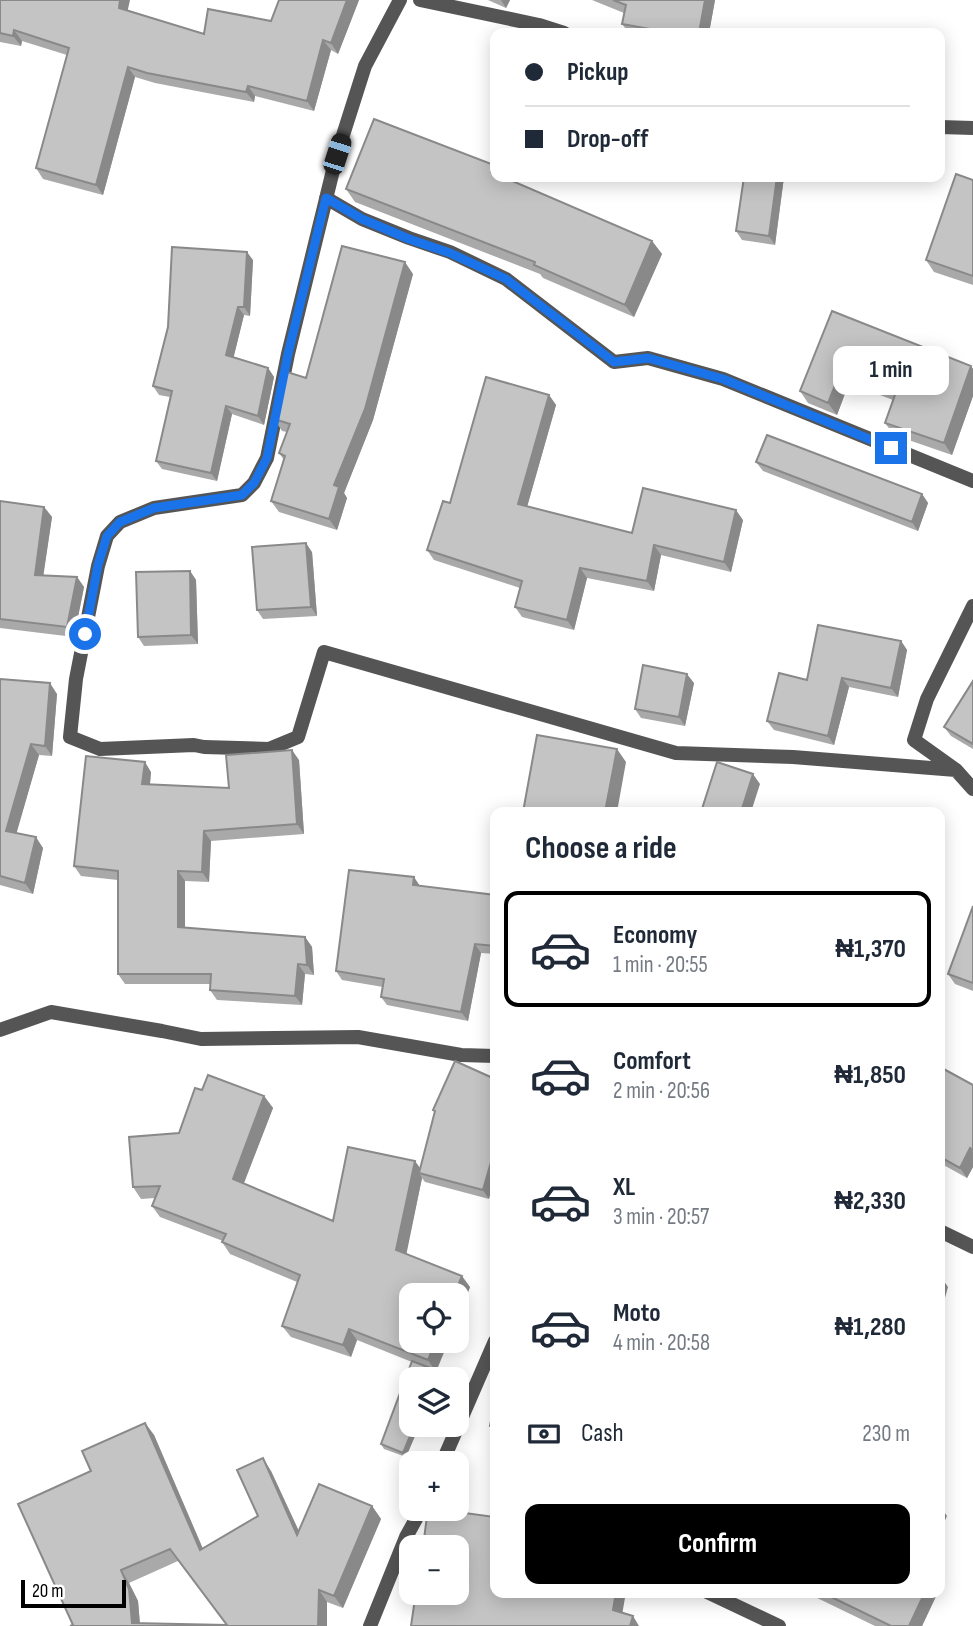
<!DOCTYPE html>
<meta charset="utf-8">
<style>
body{margin:0;font-family:"Sofia Sans Condensed",sans-serif;background:#f2f2f3;color:#1f2937;height:100vh;display:flex;flex-direction:column;font-size:26px;white-space:nowrap}
*{box-sizing:border-box;margin:0}
p{font-size:23px;color:#747a83}
.icon{flex:none;width:38px;height:38px;fill:none;stroke:currentColor;stroke-width:2;stroke-linecap:round;stroke-linejoin:round}
.map{position:relative;flex:1;overflow:hidden}
.details{position:absolute;left:490px;top:807px;width:455px;height:791px;display:flex;flex-direction:column;background:#fff;border-radius:14px;box-shadow:0 4px 18px #0003}
.details>*{flex:none}
.banner{position:absolute;left:490px;top:28px;width:455px;height:154px;border-radius:14px;box-shadow:0 4px 18px #0003;display:grid;align-content:center;height:154px;padding:0 35px;background:#fff}
.fabs{position:absolute;left:399px;top:1283px;display:grid;gap:14px}
.fabs a{display:grid;place-items:center;width:70px;height:70px;border-radius:14px;background:#fff;box-shadow:0 4px 18px #0003;font-size:35px}
.scale{position:absolute;left:21px;bottom:18px;width:105px;box-sizing:border-box;padding-left:7px;border:4px solid #000;border-top:0;font-size:19px;line-height:24px;white-space:nowrap;color:#000;-webkit-text-stroke:5px #fff;paint-order:stroke}
.end{position:absolute;width:32px;height:32px;margin:-16px;border:9px solid #1a73e8;background:#fff;box-shadow:0 0 0 4px #fff}
.from{border-radius:50%}
.bubble{position:absolute;height:49px;border-radius:14px;background:#fff;box-shadow:0 4px 18px #0003;font-size:23px;font-weight:700;line-height:49px;text-align:center}
.car{position:absolute;width:21px;height:42px;margin:-21px -10px;border-radius:9px;box-shadow:0 0 5px 2px #0007;background:linear-gradient(#222 24%,#8ab4d8 0 40%,#222 0 76%,#8ab4d8 0 86%,#222 0)}
.banner b{display:flex;align-items:center;gap:24px;height:66px;font-size:26px}
.banner b+b{border-top:2px solid #e0e1e3}
.banner i{width:18px;height:18px;background:#1f2937}
ul{padding:0;list-style:none}
li{display:flex;align-items:center;gap:21px;height:116px;margin:0 14px 10px;padding:0 21px;border:4px solid transparent;border-radius:14px}
li div{flex:1}
li b{display:block;font-size:26px}
li em{font-style:normal;font-weight:700}
li.active{border-color:#000}
li>.icon{width:63px;height:63px;stroke-width:1.5}
h2{padding:0 35px;font-size:32px;line-height:84px}
.pay{display:flex;align-items:center;gap:18px;height:77px;padding:0 35px;font-size:26px}
.pay p{margin-inline-start:auto}
.primary-button{display:flex;gap:14px;margin-top:auto;padding:14px 35px}
.primary-button a{flex:1;height:80px;border-radius:14px;background:#000;color:#fff;font-size:28px;font-weight:700;line-height:80px;text-align:center}
.map>svg:first-child{display:block}
.lines{fill:none;stroke-linecap:round;stroke-linejoin:round}
.minor{stroke:#555;stroke-width:14}
.wall{fill:#a9a9a9;fill-rule:evenodd}
.shaded-wall{fill:#898989}
.building{fill:#c4c4c4;stroke:#898989;stroke-width:2;fill-rule:evenodd}
.route{stroke:#1a73e8;stroke-width:9}
</style>
<div class="map">
<svg width="973" height="1626" viewBox="0 0 973 1626">
<rect width="100%" height="100%" fill="#fff"/>
<g class="lines">
<path class="minor" d="M400,0L365,66L337,154L288,354L267,458L254,483L242,495L154,508L120,522L107,536L98,566L76,679L70,737L100,749L194,745L204,747L269,749L298,737L324,652L676,753L793,757L956,770
M420,0L539,25L564,33
M940,127L973,128
M326,198L362,219L409,238L450,252L506,279L614,362L648,358L723,379L973,481
M973,606L927,699L914,740L956,770L973,789
M0,1030L51,1012L162,1031L201,1039L358,1037L461,1055L495,1056
M940,1231L973,1247
M442,1463L495,1341
M707,1592L779,1626
M370,1626L406,1537L422,1508"/>
</g>
<path class="wall" d="M0,0L128,10L204,34L271,21L359,0L338,54L331,50L314,111L255,96L254,102L155,83L135,77L103,195L43,179L36,168L67,55L22,41L21,46L0,42Z
M488,0H510L506,8Z
M592,0H715L709,33H629L622,24L624,13Z
M494,165L495,168V177L652,241L662,254L634,317L543,278L540,274L355,202L346,189Z
M744,177H784L775,245L742,240L736,231Z
M973,180V285L934,272L926,260Z
M253,260L250,316L244,315L233,358L268,368L274,377L264,425L232,414L217,481L162,469L156,461L170,397L159,395L153,386Z
M413,274L373,420L344,493L347,498L337,530L279,512L271,501L284,460L279,453L287,432L282,431L274,419L306,378Z
M832,311L971,366L973,369V396L952,455L894,435L885,423L893,400L849,383L837,415L808,403L800,391Z
M549,395L556,405L527,507L632,533L743,520L731,572L661,555L654,591L587,578L574,630L522,617L515,607L520,588L434,560L427,550L450,503Z
M756,462L922,494L928,503L918,531L763,471Z
M0,501L44,507L52,517L43,575L77,577L84,587L74,637L0,628Z
M312,552L317,616L263,619L257,610Z
M190,571L196,580L198,644L144,646L138,637Z
M901,641L907,650L898,697L849,687L834,745L774,730L767,721L807,680Z
M0,679L57,694L52,756L39,755L16,833L43,848L33,894L0,885Z
M973,681V749L951,736L944,727Z
M694,683L685,726L641,718L635,709Z
M299,760L304,834L211,841L209,882L185,881V928L305,937L312,947L314,975L305,974L302,1005L217,1000L210,990V984H125L118,974V880L81,876L74,866L151,772L150,784L229,788Z
M420,886L495,895V954L481,953L468,1021L387,1005L381,997L383,987L342,980L336,971Z
M973,906V991L955,984L948,974Z
M455,1061L489,1199L425,1182L422,1178L406,1253L470,1287L457,1321V1295L411,1340H449L436,1370L441,1376L406,1457L384,1449L381,1444L412,1362L357,1340L351,1357L291,1337L282,1326L297,1282L230,1254L222,1242L223,1241L160,1217L152,1206L155,1198L141,1199L133,1187L179,1133L202,1090L264,1096L273,1108L243,1184L333,1221L420,1168L435,1113L433,1110Z
M940,1067L973,1085V1167L967,1178L940,1163Z
M145,1423L154,1435L203,1549L258,1516L271,1471L299,1531L372,1506L381,1519L343,1608L327,1602V1626L73,1625L91,1471ZM178,1561L226,1625L140,1623L138,1601L129,1583Z
M809,1592H938L922,1626H875L811,1595Z"/>
<path class="shaded-wall" d="M120,0H130L126,18L119,8Z
M347,0H359L338,54L331,43Z
M501,0H510L506,8Z
M705,0H715L709,33H699Z
M14,30L22,41L21,46L13,36Z
M323,40L331,50L314,111L307,101Z
M128,67L135,77L103,195L96,185Z
M248,86L255,96L254,102L246,92Z
M777,177H784L775,245L769,236Z
M652,241L662,254L634,317L625,305Z
M247,252L253,260L250,316L244,307Z
M405,262L413,274L373,420L344,493L347,498L337,530L329,519L334,485Z
M238,307L244,315L232,364L226,355Z
M971,366L973,369V396L952,455L944,443Z
M268,368L274,377L264,425L258,416Z
M841,370L849,383L837,415L828,403Z
M549,395L556,405L525,514L518,504Z
M226,406L232,414L217,481L211,473Z
M922,494L928,503L918,531L912,522Z
M44,507L52,517L42,585L35,575Z
M736,510L743,520L731,572L724,562Z
M306,543L312,552L317,616L311,607Z
M654,545L661,555L654,591L647,581Z
M580,568L587,578L574,630L567,620Z
M190,571L196,580L198,644L191,635Z
M77,577L84,587L74,637L67,627Z
M901,641L907,650L898,697L891,688Z
M687,674L694,683L685,726L679,717Z
M842,678L849,687L834,745L828,736Z
M50,683L57,694L52,756L45,746Z
M31,744L39,755L14,842L6,831Z
M617,749L626,762L617,812H605Z
M292,750L299,760L304,834L297,824Z
M145,762L151,772L149,794L142,784Z
M753,774L760,784L751,812H741Z
M204,831L211,841L209,882L202,872Z
M36,837L43,848L33,894L25,883Z
M178,871L185,881V937L178,927Z
M414,877L420,886L413,885Z
M305,937L312,947L314,975L307,965Z
M475,944L481,953L468,1021L461,1012Z
M298,964L305,974L302,1005L295,996Z
M264,1096L273,1108L241,1191L233,1179Z
M970,1148L973,1152V1167L967,1178L960,1168Z
M495,1149V1177L489,1199L483,1190L493,1155Z
M415,1161L423,1172L419,1173L422,1178L405,1261L396,1250Z
M462,1276L470,1287L457,1321V1295H454Z
M941,1277L948,1287L940,1316V1282Z
M349,1329L357,1340L351,1357L343,1345Z
M436,1340H449L436,1372L428,1360Z
M438,1371L441,1376L440,1379H435Z
M145,1423L154,1435L209,1563L200,1550Z
M415,1424H420L406,1457L403,1453Z
M263,1458L271,1471L306,1547L297,1535Z
M372,1506L381,1519L343,1608L334,1596Z
M940,1506L947,1516L940,1531Z
M121,1570L129,1583L138,1601L140,1626L132,1623Z
M319,1590L327,1602V1626H318Z
M616,1592H626L621,1621L613,1610Z
M925,1592H938L922,1626H909Z
M633,1616L639,1626H630Z"/>
<path class="building" d="M0,0H120L119,8L204,34L208,9L271,21L279,0H347L331,43L323,40L307,101L248,86L246,92L147,73L128,67L96,185L36,168L69,48L14,30L13,36L0,33Z
M613,0H705L699,33H672L622,24L626,5Z
M374,119L494,165L491,172L495,173V177H503L652,241L625,305L534,265L535,262L346,189Z
M956,174L973,180V276L926,260Z
M744,177H777L769,236L736,231Z
M342,246L405,262L365,409L334,485L339,487L329,519L271,501L285,456L279,453L290,424L274,419L284,371L306,378Z
M172,247L247,252L244,307H238L226,355L268,368L258,416L226,406L211,473L156,461L172,391L153,386L168,327Z
M832,311L971,366L944,443L885,423L896,392L841,370L828,403L800,391Z
M486,377L549,395L518,504L632,533L643,488L736,510L724,562L654,545L647,581L580,568L567,620L515,607L522,581L427,550L443,501L450,503Z
M767,435L922,494L912,522L756,462Z
M0,501L44,507L35,575L77,577L67,627L0,619Z
M306,543L311,607L257,610L252,547Z
M190,571L191,635L138,637L136,572Z
M818,625L901,641L891,688L842,678L828,736L767,721L779,673L807,680Z
M643,665L687,674L679,717L635,709Z
M0,679L50,683L45,746L31,744L6,831L36,837L25,883L0,876Z
M973,681V744L944,727Z
M537,735L617,749L605,812H523Z
M292,750L297,824L204,831L202,872L178,871V927L305,937L307,965L298,964L295,996L210,990L211,974H118V871L74,866L86,756L145,762L142,784L229,788L226,755Z
M717,762L753,774L741,812H701Z
M349,870L414,877L413,885L495,895V946L475,944L461,1012L381,997L384,979L336,971Z
M973,906V983L948,974Z
M455,1061L495,1079V1149L493,1155L483,1190L419,1173L435,1111L433,1110Z
M940,1067L973,1085V1150L970,1148L960,1168L940,1157Z
M208,1075L264,1096L233,1179L333,1221L348,1147L415,1161L396,1250L462,1276L454,1295H411V1340H436L428,1360L349,1329L343,1345L282,1326L300,1275L222,1242L226,1234L152,1206L160,1186L133,1187L129,1137L179,1133L195,1088L202,1090Z
M412,1361L438,1371L435,1379H411V1424H415L403,1453L381,1444Z
M495,1401V1427L490,1426Z
M145,1423L200,1550L258,1516L237,1470L263,1458L297,1535L319,1484L372,1506L334,1596L319,1590L318,1626H70L73,1625L18,1504L91,1471L82,1451ZM170,1549L227,1625L132,1623L129,1589L121,1570Z
M428,1508L495,1517V1592H616L613,1610L633,1616L630,1626H411L416,1592H457V1547H423Z
M821,1592H925L909,1626H891Z"/>
<g class="lines">
<path class="route" d="M85,634L98,565L107,536L120,522L154,508L242,495L254,483L267,458L288,354L326,198L362,219L409,239L450,253L506,279L614,362L648,358L723,379L891,448"/>
</g>
</svg>
<div class="fabs">
<a><svg class="icon" aria-label="locate" viewBox="0 0 24 24"><circle cx="12" cy="12" r="6"/><path d="M12 2v4M12 18v4M2 12h4M18 12h4"/></svg></a>
<a><svg class="icon" aria-label="layers" viewBox="0 0 24 24"><path d="M12 4l9 5-9 5-9-5zM3 14l9 5 9-5"/></svg></a>
<a>+</a>
<a>−</a>
</div>
<div class="scale">20 m</div>
<i class="end from" style="left:85px;top:634px"></i>
<i class="end" style="left:891px;top:448px"></i>
<div class="bubble" style="left:833px;top:346px;width:116px">1 min</div>
<i class="car" style="left:337px;top:154px;rotate:18deg"></i>
<div class="banner">
<b><i class="from"></i>Pickup</b>
<b><i></i>Drop-off</b>
</div>
<section class="details">
<h2>Choose a ride</h2>
<ul>
<li class="active"><svg class="icon" aria-label="car" viewBox="0 0 24 24"><path d="M5 17H2v-5l4-1 3-4h7l3 4 3 1v5h-3M9 17h6M6 11h13"/><circle cx="7" cy="17" r="2"/><circle cx="17" cy="17" r="2"/></svg><div><b>Economy</b><p>1 min · 20:55</p></div><em>₦1,370</em></li>
<li><svg class="icon" aria-label="car" viewBox="0 0 24 24"><path d="M5 17H2v-5l4-1 3-4h7l3 4 3 1v5h-3M9 17h6M6 11h13"/><circle cx="7" cy="17" r="2"/><circle cx="17" cy="17" r="2"/></svg><div><b>Comfort</b><p>2 min · 20:56</p></div><em>₦1,850</em></li>
<li><svg class="icon" aria-label="car" viewBox="0 0 24 24"><path d="M5 17H2v-5l4-1 3-4h7l3 4 3 1v5h-3M9 17h6M6 11h13"/><circle cx="7" cy="17" r="2"/><circle cx="17" cy="17" r="2"/></svg><div><b>XL</b><p>3 min · 20:57</p></div><em>₦2,330</em></li>
<li><svg class="icon" aria-label="car" viewBox="0 0 24 24"><path d="M5 17H2v-5l4-1 3-4h7l3 4 3 1v5h-3M9 17h6M6 11h13"/><circle cx="7" cy="17" r="2"/><circle cx="17" cy="17" r="2"/></svg><div><b>Moto</b><p>4 min · 20:58</p></div><em>₦1,280</em></li>
</ul>
<div class="pay"><svg class="icon" aria-label="cash" viewBox="0 0 24 24"><path d="M3 7h18v10H3z"/><circle cx="12" cy="12" r="2"/></svg>Cash<p>230 m</p></div>
<div class="primary-button"><a>Confirm</a></div>
</section>
</div>
